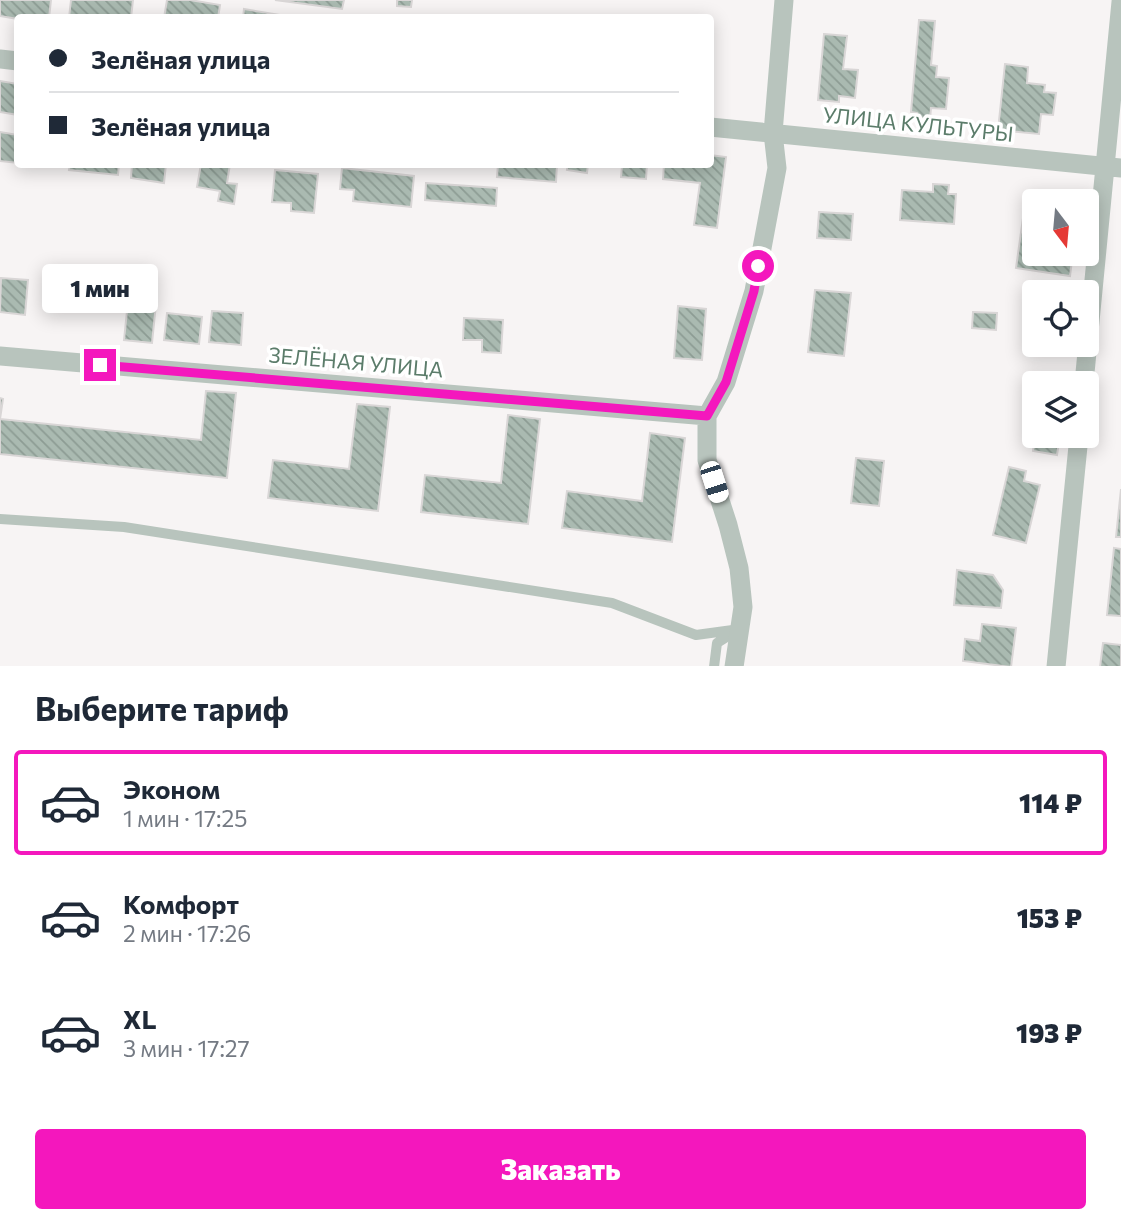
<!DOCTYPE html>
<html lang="ru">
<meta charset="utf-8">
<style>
body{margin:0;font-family:Commissioner,sans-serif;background:#f6f6f7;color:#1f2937;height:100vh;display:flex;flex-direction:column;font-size:26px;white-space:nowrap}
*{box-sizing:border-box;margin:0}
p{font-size:23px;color:#747a83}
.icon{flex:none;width:38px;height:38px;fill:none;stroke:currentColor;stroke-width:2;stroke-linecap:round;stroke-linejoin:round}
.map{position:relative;height:666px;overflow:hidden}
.drawer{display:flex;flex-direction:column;background:#fff;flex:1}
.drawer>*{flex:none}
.banner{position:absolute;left:14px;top:14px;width:700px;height:154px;border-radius:7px;box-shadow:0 4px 18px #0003;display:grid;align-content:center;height:154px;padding:0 35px;background:#fff}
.needle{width:46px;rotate:164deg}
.fabs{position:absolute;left:1022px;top:189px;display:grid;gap:14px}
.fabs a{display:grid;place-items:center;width:77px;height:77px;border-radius:7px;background:#fff;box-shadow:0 4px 18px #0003;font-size:35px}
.end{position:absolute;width:32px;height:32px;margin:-16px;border:9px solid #f417bd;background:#fff;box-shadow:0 0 0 4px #fff}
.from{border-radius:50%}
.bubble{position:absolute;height:49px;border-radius:7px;background:#fff;box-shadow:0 4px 18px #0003;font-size:23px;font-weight:800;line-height:49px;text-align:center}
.car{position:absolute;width:21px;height:42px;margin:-21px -10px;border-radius:9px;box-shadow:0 0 5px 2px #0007;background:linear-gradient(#fff 24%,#345 0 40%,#fff 0 76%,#345 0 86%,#fff 0)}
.banner b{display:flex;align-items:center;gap:24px;height:66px;font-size:26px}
.banner b+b{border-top:2px solid #e0e1e3}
.banner i{width:18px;height:18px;background:#1f2937}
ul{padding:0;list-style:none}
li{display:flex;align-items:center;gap:21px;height:105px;margin:0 14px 10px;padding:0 21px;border:4px solid transparent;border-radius:7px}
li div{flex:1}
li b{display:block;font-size:26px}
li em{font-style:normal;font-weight:800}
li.selected{border-color:#f417bd}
li>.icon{width:63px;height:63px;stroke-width:1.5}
h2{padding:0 35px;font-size:32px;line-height:84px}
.primary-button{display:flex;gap:14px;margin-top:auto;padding:14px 35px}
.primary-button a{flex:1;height:80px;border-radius:7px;background:#f417bd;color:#fff;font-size:28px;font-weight:800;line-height:80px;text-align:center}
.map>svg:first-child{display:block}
.building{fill:url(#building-back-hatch);stroke:#d9d6d6;stroke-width:2}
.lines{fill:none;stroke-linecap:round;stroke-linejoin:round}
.service{stroke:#b8c4bd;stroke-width:10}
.minor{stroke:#b8c4bd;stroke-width:19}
.route{stroke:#f417bd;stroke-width:9}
.labels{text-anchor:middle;stroke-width:7;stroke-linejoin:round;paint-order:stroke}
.street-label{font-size:21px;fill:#5b7c6a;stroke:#fff}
</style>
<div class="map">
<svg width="1121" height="667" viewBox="0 0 1121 667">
<defs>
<pattern id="building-back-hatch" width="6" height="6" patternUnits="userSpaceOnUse" patternTransform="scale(1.75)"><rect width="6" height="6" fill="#aabab1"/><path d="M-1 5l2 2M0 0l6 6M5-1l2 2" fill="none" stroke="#8d9c94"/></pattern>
</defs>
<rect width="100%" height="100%" fill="#f7f4f4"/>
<path class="building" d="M0,0H51L49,18H18V19L0,16Z
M71,0H133L131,18H69Z
M167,0H190L220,5L218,18H164Z
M275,0H344L342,9Z
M397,0H412L411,7L397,6Z
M244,9L298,18H243Z
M919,20L935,21L931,65L937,66L936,77L949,78L946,109L931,108L930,119L916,118L917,113L911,112Z
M824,34L847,36L843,69L858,70L855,98L839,96V102L818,100Z
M1005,64L1028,67L1027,83L1045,85L1044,92L1056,93L1053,115L1041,114L1039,134L998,130Z
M0,81L18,84V115L0,112Z
M0,132L18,135V163L0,161Z
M710,155L726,157L717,228L694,225L700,183L663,179L664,164H710Z
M70,164H119L118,175L69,170Z
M132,164H166L164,183L131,178Z
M201,164H230L227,183L237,184L234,204L218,201L220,191L197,187Z
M498,164H557L556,182L497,177Z
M568,164H588L587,173L567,170Z
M647,164L646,179L621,177L622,166L611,165Z
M342,168L414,176L411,207L353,201L354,190L340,189Z
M275,170L318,174L314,213L291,211V203L272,202Z
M426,183L497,188L496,206L425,200Z
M933,184L949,185L948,194H956L954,224L900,220L902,190L933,192Z
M819,212L853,214L851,240L817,238Z
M1023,218L1034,219V254H1046V256L1072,260L1070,276L1016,268Z
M1,278L28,280L25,315L0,312Z
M815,290L851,293L844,356L808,352Z
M136,302L156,304L152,343L124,340L127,311H135Z
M678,306L706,309L702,360L674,358Z
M212,311L243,313L241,345L209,342Z
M973,312L997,313L996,330L972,328Z
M167,313L202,317L199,344L164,340Z
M464,318L503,320L501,353L482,352V340H463Z
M206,391L236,393L227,478L0,454V398L3,399L0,419L201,440Z
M357,404L390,407L378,511L268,498L273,460L349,469Z
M508,415L540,419L528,524L421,512L425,475L501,483Z
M650,433L685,438L672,542L562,528L567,491L642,501Z
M1035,436H1060L1057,455L1033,451Z
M856,458L884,461L879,506L851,503Z
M1009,467L1026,471L1024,481L1040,485L1026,543L993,535Z
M1121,489V537H1116Z
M1114,548L1121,549V616L1107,615Z
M957,570L993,575L1003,590L1001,608L954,605Z
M982,624L1016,628L1011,667L963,661L965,639L980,641Z
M1103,643L1121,645V667H1100Z"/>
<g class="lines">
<path class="service" d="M0,519L124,527L612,603L696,635L740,629
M714,667L717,643L736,631"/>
<path class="minor" d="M0,59L18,61
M710,127L1121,168
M0,356L707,416
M1084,383L1121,2
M734,667L743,607L739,568L728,525L707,460V416L726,382L754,291L777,168L773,133L784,0
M1056,667L1079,436"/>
</g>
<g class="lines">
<path class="route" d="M100,365L707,416L726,382L754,291L758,266"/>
</g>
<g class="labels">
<g class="street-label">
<text transform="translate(918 125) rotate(6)" y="7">УЛИЦА КУЛЬТУРЫ</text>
<text transform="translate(356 363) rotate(5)" y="7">ЗЕЛЁНАЯ УЛИЦА</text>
</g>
</g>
</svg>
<div class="fabs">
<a><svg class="needle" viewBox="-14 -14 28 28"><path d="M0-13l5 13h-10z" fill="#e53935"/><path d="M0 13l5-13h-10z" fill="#747a83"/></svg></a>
<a><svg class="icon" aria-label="locate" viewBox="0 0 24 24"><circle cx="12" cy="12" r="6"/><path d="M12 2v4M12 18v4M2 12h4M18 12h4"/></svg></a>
<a><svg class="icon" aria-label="layers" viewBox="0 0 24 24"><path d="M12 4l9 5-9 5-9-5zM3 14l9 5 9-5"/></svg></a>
</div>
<i class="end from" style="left:758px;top:266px"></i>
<i class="end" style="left:100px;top:365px"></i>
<div class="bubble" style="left:42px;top:264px;width:116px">1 мин</div>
<i class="car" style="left:714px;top:482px;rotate:162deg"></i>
<div class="banner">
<b><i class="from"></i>Зелёная улица</b>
<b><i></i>Зелёная улица</b>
</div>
</div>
<section class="drawer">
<h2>Выберите тариф</h2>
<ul>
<li class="selected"><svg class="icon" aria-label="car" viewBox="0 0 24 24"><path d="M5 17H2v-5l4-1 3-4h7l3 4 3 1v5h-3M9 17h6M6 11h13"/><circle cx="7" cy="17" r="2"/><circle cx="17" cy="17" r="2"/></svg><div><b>Эконом</b><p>1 мин · 17:25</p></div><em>114 ₽</em></li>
<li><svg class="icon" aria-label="car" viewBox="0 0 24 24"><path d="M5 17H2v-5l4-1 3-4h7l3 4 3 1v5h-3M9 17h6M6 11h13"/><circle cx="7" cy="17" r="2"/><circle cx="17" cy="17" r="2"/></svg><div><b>Комфорт</b><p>2 мин · 17:26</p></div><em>153 ₽</em></li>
<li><svg class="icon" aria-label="car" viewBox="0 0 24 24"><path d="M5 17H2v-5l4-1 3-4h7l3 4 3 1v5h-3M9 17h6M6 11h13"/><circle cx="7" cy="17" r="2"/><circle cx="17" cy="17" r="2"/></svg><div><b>XL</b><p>3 мин · 17:27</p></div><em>193 ₽</em></li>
</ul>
<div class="primary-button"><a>Заказать</a></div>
</section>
